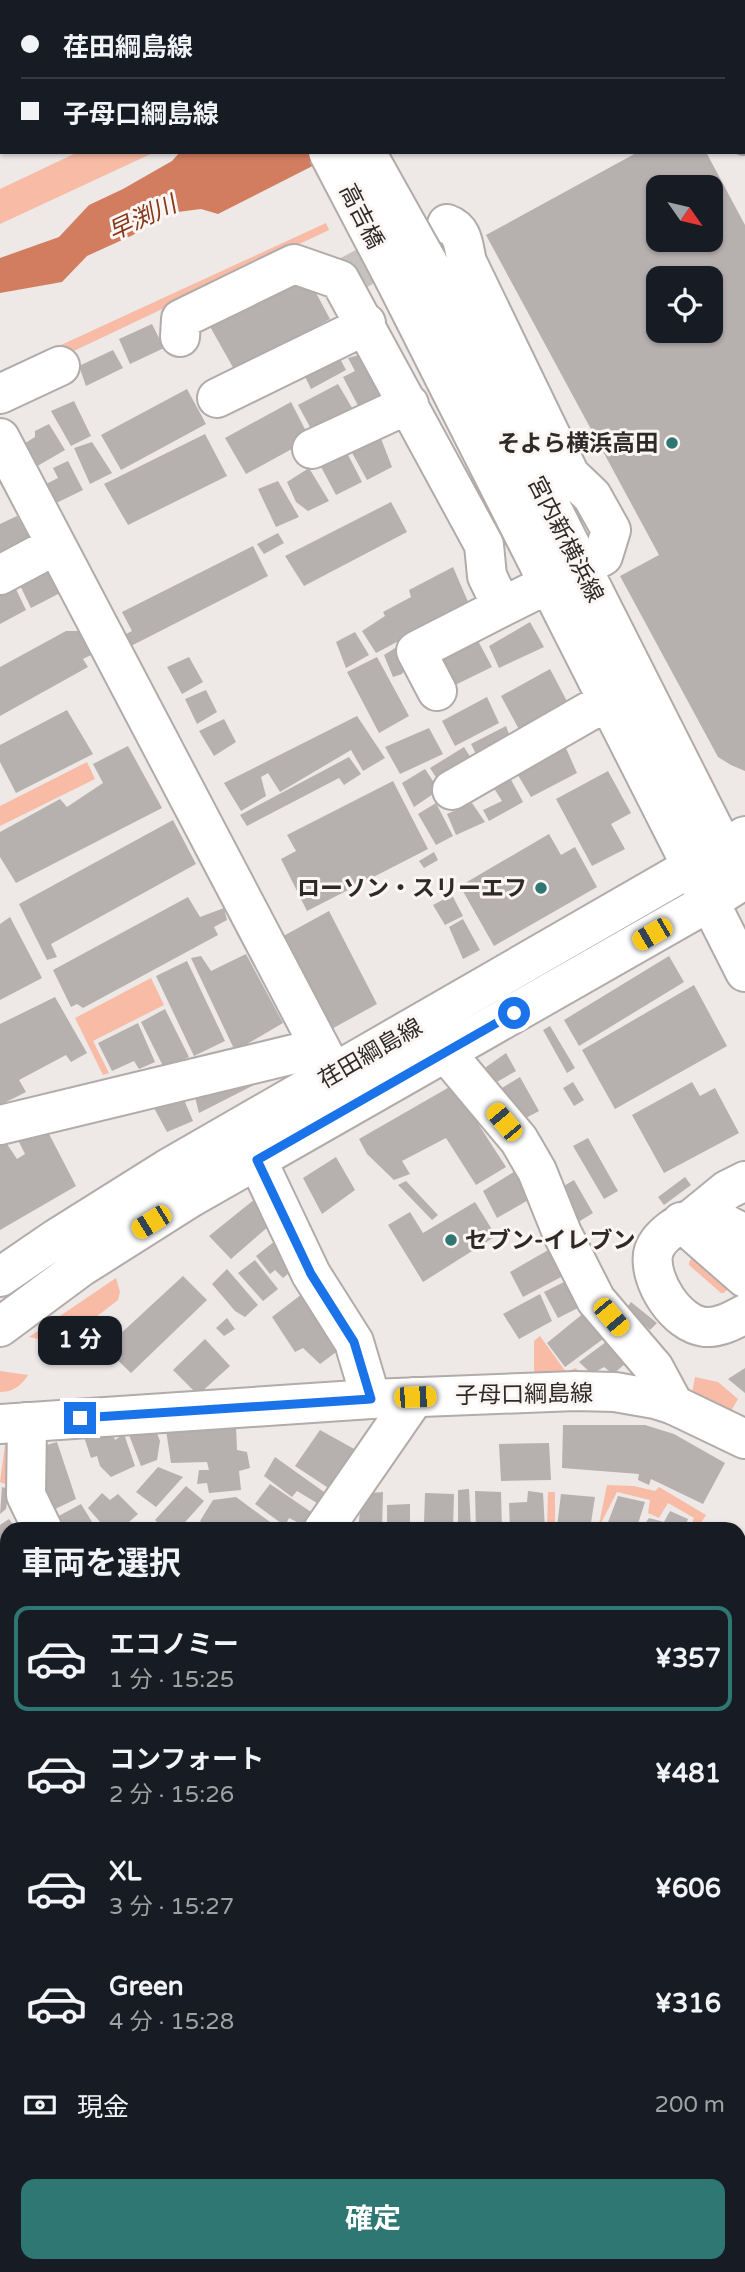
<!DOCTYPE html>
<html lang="ja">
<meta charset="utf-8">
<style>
body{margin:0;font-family:"Varela Round","Noto Sans JP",sans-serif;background:#20242c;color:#f1f3f6;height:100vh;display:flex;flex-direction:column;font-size:26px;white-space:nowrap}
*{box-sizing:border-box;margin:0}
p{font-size:23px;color:#9ea1a6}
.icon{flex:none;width:38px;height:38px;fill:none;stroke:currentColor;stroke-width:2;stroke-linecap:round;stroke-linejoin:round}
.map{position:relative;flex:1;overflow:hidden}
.sheet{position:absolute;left:0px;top:1522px;width:746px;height:751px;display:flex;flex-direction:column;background:#171b24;border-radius:21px 21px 0 0;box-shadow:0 2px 5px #0004}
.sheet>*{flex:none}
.banner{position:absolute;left:0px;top:0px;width:746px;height:154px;box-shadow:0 2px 5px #0004;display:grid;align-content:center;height:154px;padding:0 21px;background:#171b24}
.needle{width:46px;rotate:124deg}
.tools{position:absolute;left:646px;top:175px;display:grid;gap:14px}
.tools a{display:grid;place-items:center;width:77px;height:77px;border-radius:14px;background:#171b24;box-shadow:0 2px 5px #0004;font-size:35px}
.end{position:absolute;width:32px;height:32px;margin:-16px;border:9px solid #1a73e8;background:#fff;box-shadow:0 0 0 4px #fff}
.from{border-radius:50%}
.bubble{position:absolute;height:49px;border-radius:14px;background:#171b24;box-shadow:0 2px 5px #0004;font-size:23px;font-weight:700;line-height:49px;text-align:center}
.car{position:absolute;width:21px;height:42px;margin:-21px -10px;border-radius:9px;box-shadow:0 0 5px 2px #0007;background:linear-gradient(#f5c518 24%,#345 0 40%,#f5c518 0 76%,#345 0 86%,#f5c518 0)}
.banner b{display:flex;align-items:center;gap:24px;height:66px;font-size:26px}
.banner b+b{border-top:2px solid #363941}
.banner i{width:18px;height:18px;background:#f1f3f6}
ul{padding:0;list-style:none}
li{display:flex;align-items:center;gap:21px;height:105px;margin:0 14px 10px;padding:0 7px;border:4px solid transparent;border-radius:14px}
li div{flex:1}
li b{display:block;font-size:26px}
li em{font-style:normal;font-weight:700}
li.on{border-color:#2f7773}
li>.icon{width:63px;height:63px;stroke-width:1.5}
h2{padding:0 21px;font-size:32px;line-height:84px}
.pay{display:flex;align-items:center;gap:18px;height:77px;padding:0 21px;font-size:26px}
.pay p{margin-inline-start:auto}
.button{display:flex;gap:14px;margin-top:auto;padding:14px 21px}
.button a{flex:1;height:80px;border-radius:14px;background:#2f7773;color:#fff;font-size:28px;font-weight:700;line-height:80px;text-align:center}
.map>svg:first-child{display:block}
.green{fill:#f8bba6}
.water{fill:#d27d5f}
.building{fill:#b6b0ae;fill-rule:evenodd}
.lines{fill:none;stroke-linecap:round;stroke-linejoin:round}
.minor-tunnel{stroke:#c7c2c0;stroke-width:38;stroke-dasharray:38 19;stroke-linecap:butt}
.minor-casing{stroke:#b1aba9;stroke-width:42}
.major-casing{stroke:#b1aba9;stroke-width:42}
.minor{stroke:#fff;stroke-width:38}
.major{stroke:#fff;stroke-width:38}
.minor-bridge-casing{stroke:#b1aba9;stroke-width:42;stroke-linecap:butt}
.minor-bridge{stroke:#fff;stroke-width:38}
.route{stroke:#1a73e8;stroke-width:9}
.poi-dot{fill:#2f7773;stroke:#fbf5f3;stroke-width:2.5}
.labels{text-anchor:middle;stroke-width:6;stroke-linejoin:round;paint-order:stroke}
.street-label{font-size:23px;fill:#2d2b2a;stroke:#fbf5f3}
.poi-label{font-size:23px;font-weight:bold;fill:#2d2b2a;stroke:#fbf5f3;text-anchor:end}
.water-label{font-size:24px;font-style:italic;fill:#853719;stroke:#fbf5f3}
</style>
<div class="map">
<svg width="745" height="2272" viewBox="0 0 745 2272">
<rect width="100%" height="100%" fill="#eee8e6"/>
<path class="green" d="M78,152H155L0,224V189Z
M326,223L329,230L0,386V373Z
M87,762L95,779L0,826V806Z
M151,978L164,1005L93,1041L109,1073L103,1075L75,1018Z
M697,1252L732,1284L724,1293H721L689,1265V1262Z
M116,1278L120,1292L118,1300L61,1344L29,1337Z
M540,1336L566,1372L576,1368L581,1376L534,1372V1341Z
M0,1371L28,1375C21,1386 13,1392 0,1392Z
M695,1377L718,1382L738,1399L731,1411L692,1393Z
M5,1445L15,1446L11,1486L0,1482Z
M607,1485L634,1486L655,1491L659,1487L706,1515L697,1529H690L694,1518L668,1503L659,1518L648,1513L650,1500L617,1492L598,1529Z
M548,1492H555V1529H547Z
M7,1772V1814L0,1811V1776Z
M0,1851L7,1857V1882L0,1889Z
M7,2122V2170L0,2162V2133Z
M289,2266H334L337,2272H294Z"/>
<path class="water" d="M180,152H340L218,214L201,209L162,214L133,235L87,256L62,282L0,293V258L59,237L89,205L123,189L172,161Z"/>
<path class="building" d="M638,152H706L745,225V771L731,765L718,757L620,576L659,555L486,235ZM658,187H710V240H658ZM658,278H710V331H658Z
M308,278L330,319L235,371L208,323Z
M152,324L164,348L130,364L119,339Z
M113,350L123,368L86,386L79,366Z
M336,351L346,370L311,389L301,368Z
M359,355L383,402L362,413L343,377L355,371L348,358Z
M338,384L358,418L316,438L298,405Z
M187,389L206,424L121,470L101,435Z
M74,401L91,436L71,446L51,411Z
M291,402L310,439L246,474L225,438Z
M49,424L65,450L34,468L22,445L35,437V431Z
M205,434L227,476L128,525L104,484Z
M380,436L392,467L367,480L350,449Z
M92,442L112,473L90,484L74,448Z
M346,451L362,482L336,495L319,463Z
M68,461L83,490L50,506L40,487L58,478L53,468Z
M309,468L329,501L308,511L296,502L287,482Z
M278,481L299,517L276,527L258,489Z
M391,502L407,532L304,586L285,556Z
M17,516L31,540L0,558V524Z
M278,533L284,543L264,554L257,544Z
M253,546L268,576L127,648L120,637L132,631L122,612Z
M45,562L62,592L31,608L16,577Z
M453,567L469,604L376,653L362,631L385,616L383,612L411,597L409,590Z
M11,579L26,610L0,624V585Z
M530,622L544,647L499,668L489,646Z
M66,631H79L93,654L83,659L88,667L0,716V667Z
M355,632L369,655L346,668L336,642Z
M477,639L492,667L453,686L437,656Z
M400,645L409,662L402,674L393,677L384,655Z
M189,657L203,682L182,694L167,667Z
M377,657L409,716L379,733L347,672Z
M550,669L570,707L522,735L501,696Z
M206,690L217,712L197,724L185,699Z
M487,697L499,723L455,746L442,721Z
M67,710L93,754L16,793L0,762V745Z
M357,716L385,758L363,771L351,750L280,792L268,773L261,777L266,796L241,811L224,783Z
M224,719L236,742L214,756L199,731Z
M506,726L512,742L479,760L471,744Z
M429,728L443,754L400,774L385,747Z
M128,746L162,808L16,883L0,857V832L60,799L67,807L103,783L93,764Z
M565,746L577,773L531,797L516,772Z
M464,747L474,763L439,782L430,768Z
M349,757L361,774L344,785L339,778L247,826L240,815Z
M425,769L439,790L414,807L402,783Z
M608,771L631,813L611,824L625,849L592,866L556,799Z
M509,776L523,802L489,821L483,810L502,801L492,785Z
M393,781L428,849L307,911L281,859L296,851L287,835Z
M436,803L453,836L436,845L418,814Z
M472,803L485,822L456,835L447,814Z
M173,820L196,864L51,944L57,957L47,960L19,904Z
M549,834L561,855L575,847L597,887L494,946L460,886Z
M434,852L438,860L424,868L419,861Z
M452,895L463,916L445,925L433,905Z
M188,897L200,917L224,908L227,920L214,927L218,935L83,1008L77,1004L71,1007L53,970Z
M329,911L377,1004L328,1031L278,939Z
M10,917L42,978L0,1000V924Z
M463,919L480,950L463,959L449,927Z
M246,954L283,1023L235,1051L191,958L201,956L211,971Z
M669,956L684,982L579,1046L564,1020Z
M187,961L225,1041L194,1056L156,976Z
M694,985L727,1046L615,1109L582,1050Z
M55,997L87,1053L71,1062L66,1055L19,1080L26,1092L0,1105V1024Z
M165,1009L189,1057L164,1068L141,1022Z
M138,1023L155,1062L139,1069L134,1061L112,1071L98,1043Z
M550,1026L575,1068L567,1073L543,1030Z
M506,1053L516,1071L488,1087L479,1072Z
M520,1077L539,1111L522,1120L502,1088Z
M260,1082L199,1113L194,1093Z
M573,1082L584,1100L574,1106L563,1088Z
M692,1082L700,1096L715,1088L739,1133L664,1173L632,1115Z
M453,1085L506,1167L476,1185L446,1138L402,1161L410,1174L394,1180L367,1154L359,1139Z
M182,1095L193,1121L167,1132L153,1106Z
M47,1130L76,1186L0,1230V1143L5,1141L17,1159L25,1154L17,1138Z
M588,1138L618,1191L604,1199L573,1146Z
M336,1157L355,1190L322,1214L303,1178Z
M517,1170L530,1199L497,1218L483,1191Z
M685,1177L691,1185L664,1205L658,1197Z
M574,1180L593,1213L575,1224L557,1190Z
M406,1181L438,1215L432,1220L398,1185Z
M255,1199L270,1225L231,1259L209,1236Z
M475,1202L496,1236L423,1282L388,1225L410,1212L423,1233Z
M275,1241L296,1267L283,1278L275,1270L270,1274L256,1256Z
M550,1249L563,1276L523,1297L510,1272Z
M255,1260L278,1289L263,1301L238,1273Z
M227,1269L258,1305L245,1317L235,1311L212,1284Z
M183,1276L207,1300L131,1373L105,1348Z
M566,1281L580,1307L558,1318L544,1292Z
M302,1294L339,1350L320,1364L303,1348L295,1352L272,1317Z
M540,1294L552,1321L519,1339L503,1314Z
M631,1302L657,1323L650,1330L626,1309Z
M585,1312L603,1339L565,1367L547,1343Z
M227,1318L235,1329L224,1336L216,1328Z
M205,1339L230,1366L198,1395L173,1370Z
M610,1339L625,1364L613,1374L604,1367L592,1374L579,1362Z
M745,1368V1393L728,1379Z
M563,1425H645L674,1434L725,1463L703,1504L651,1479L649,1485L638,1480L639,1474L562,1468Z
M236,1426L237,1450L247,1452L250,1468L239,1471L241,1490L209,1493L207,1483L197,1484L199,1470H209L207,1462L171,1463L166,1430Z
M155,1428L160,1441L157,1460L141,1466L129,1435Z
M320,1430L356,1450L333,1491L295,1466Z
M112,1432L115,1440L124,1434L135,1466L111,1477L100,1466L97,1456L91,1458L83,1434Z
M57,1442L76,1499L51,1511L40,1473L46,1472L43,1446Z
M549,1443L551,1480L501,1481L499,1444Z
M275,1457L324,1492L317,1503L297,1491L292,1497L264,1476Z
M158,1467L183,1477L156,1507L136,1492Z
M270,1484L311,1512L303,1525L289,1518L285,1526L255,1504Z
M186,1486L204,1501L178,1530H166L155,1520Z
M2,1487L9,1489L6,1509L0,1514Z
M469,1489L471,1530H458V1490Z
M475,1491L501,1492L502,1530H476Z
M528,1491L543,1493L545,1529L510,1530L509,1503L527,1502Z
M383,1492L382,1530H358L360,1511L371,1493Z
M102,1493L110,1500L118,1494L138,1514L120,1530H107L88,1508Z
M425,1493L454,1494L453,1530H387V1505L410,1504V1524L424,1523Z
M561,1494L595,1497L590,1529L557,1527Z
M618,1496L645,1502L636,1530H605Z
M236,1497L281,1530H212L200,1521L213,1500Z
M81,1504L97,1530H62L55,1518Z
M670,1511L688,1519L684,1530H650L644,1525L649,1518L664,1522Z
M9,1519L17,1530H7V1549L0,1553V1525Z
M7,1555V1594L1,1597L0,1559Z
M0,1630L7,1641V1758L0,1762Z
M745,1630V1678L738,1691V1643Z
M738,1710L745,1713V1766L741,1774L738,1773Z
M738,1817L745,1820V1840L738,1850Z
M745,1913V1932L738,1923V1918Z
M738,1993L745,2001V2025L738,2030Z
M0,1999L7,2005L0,2013Z
M7,2020V2037L0,2030Z
M0,2036L7,2043V2081L0,2080Z
M745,2044V2087L738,2077V2048Z
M745,2100V2154L738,2146V2105Z
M0,2176L7,2187V2205L0,2210Z
M745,2231V2253L738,2244V2236Z
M43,2266H95L98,2271L35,2272Z
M120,2266H196L194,2272H136Z
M450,2266H486L488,2272H443Z
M509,2266H529L528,2272Z
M558,2266H599L598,2272H557Z
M619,2266H664L661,2272H615Z
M686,2266H690L698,2272H680Z"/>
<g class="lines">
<path class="minor-tunnel" d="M340,280L411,242"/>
<g class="minor-casing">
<path id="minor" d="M214,0L216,2
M281,0L282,2
M17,2L20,0
M166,2L170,0
M744,46L745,45
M744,133L745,135
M447,224C464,230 463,246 467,262L570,475L592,496L611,530L603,556L581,568
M427,261L739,879
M395,280L745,972
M180,337L181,319L294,264L340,280L484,545L487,576L502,607L548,584
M0,394L60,366
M217,398L350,333L366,323
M0,438L334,1074
M312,449L409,404
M0,575L56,545
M437,691L416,651L502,607
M452,790L607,701
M446,1053L519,1140L537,1171L562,1233L596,1300L654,1368L674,1405
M0,1125L319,1048
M257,1160L311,1274L354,1342L371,1399
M694,1217L727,1190L745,1181
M681,1222L745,1278
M745,1235C720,1219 699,1209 672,1229C664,1235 655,1244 653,1254C649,1281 676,1324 705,1327C719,1328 732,1321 745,1314
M27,1422L26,1495L43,1530
M323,1530L415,1397
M738,1617L745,1621
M738,1791L745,1795
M738,1962L745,1966
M0,1970L7,1975
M0,2101L1,2103L7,2097
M738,2189L745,2185
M0,2262L7,2272
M355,2266L358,2272
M727,2266L733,2272
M412,2272L419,2266"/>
</g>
<g class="major-casing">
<path id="major" d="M0,1277L57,1238L167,1169L745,836
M0,1327L81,1267L190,1198L709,902L745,879
M0,1424L371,1399L575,1391L615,1392L655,1399L674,1405L745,1439"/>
</g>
<use href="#minor" class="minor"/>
<use href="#major" class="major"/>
<g class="minor-bridge-casing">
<path id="minor-bridge" d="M249,0L250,2
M328,152L395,280
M366,152L427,261"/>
</g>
<use href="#minor-bridge" class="minor-bridge"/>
</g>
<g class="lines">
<path class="route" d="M80,1418L371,1399L354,1342L311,1274L257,1160L514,1013"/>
</g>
<g class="poi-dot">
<circle cx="672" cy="443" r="7"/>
<circle cx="541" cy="888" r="7"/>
<circle cx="451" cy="1240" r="7"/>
</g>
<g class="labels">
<g class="street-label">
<text transform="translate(362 216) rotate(63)" y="8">高吉橋</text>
<text transform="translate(566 539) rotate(63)" y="8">宮内新横浜線</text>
<text transform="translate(370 1053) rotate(-30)" y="8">荏田綱島線</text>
<text transform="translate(524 1394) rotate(-1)" y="8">子母口綱島線</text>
</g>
<g class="poi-label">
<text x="658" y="451">そよら横浜高田</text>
<text x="527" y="896">ローソン・スリーエフ</text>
<text x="465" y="1248" text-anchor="start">セブン-イレブン</text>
</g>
<g class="water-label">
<text transform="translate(142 218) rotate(-25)" y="8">早渕川</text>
</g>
</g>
</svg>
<div class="tools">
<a><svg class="needle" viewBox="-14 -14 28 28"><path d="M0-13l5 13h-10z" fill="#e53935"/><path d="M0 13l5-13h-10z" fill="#9ea1a6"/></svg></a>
<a><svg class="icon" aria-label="locate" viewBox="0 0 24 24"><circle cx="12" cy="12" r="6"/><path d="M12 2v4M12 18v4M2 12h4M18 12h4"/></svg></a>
</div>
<i class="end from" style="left:514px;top:1013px"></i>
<i class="end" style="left:80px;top:1418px"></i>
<div class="bubble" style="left:38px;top:1316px;width:84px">1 分</div>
<i class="car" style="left:652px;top:934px;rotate:240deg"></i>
<i class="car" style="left:504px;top:1122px;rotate:320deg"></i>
<i class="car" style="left:151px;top:1222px;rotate:238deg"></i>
<i class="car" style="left:611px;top:1317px;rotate:140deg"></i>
<i class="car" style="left:415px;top:1397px;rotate:88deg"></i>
<div class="banner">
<b><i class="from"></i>荏田綱島線</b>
<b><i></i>子母口綱島線</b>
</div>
<section class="sheet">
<h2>車両を選択</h2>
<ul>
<li class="on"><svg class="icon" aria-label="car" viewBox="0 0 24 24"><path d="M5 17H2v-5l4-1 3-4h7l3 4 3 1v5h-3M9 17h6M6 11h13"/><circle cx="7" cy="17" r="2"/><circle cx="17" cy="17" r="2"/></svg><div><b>エコノミー</b><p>1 分 · 15:25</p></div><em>¥357</em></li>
<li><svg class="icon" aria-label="car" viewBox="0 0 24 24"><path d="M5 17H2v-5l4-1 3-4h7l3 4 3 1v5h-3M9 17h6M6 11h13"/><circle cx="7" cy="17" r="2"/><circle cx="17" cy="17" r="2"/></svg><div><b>コンフォート</b><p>2 分 · 15:26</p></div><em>¥481</em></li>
<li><svg class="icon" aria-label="car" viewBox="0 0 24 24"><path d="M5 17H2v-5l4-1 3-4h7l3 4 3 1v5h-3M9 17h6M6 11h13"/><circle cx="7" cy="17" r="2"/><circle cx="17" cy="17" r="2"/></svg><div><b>XL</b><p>3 分 · 15:27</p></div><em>¥606</em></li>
<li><svg class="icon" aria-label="car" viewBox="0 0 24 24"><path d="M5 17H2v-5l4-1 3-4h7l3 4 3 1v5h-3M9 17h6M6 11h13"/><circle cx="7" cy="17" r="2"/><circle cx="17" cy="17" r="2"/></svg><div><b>Green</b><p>4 分 · 15:28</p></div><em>¥316</em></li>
</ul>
<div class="pay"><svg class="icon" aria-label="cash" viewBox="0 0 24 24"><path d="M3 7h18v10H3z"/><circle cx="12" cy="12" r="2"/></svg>現金<p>200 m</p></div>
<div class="button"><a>確定</a></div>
</section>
</div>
